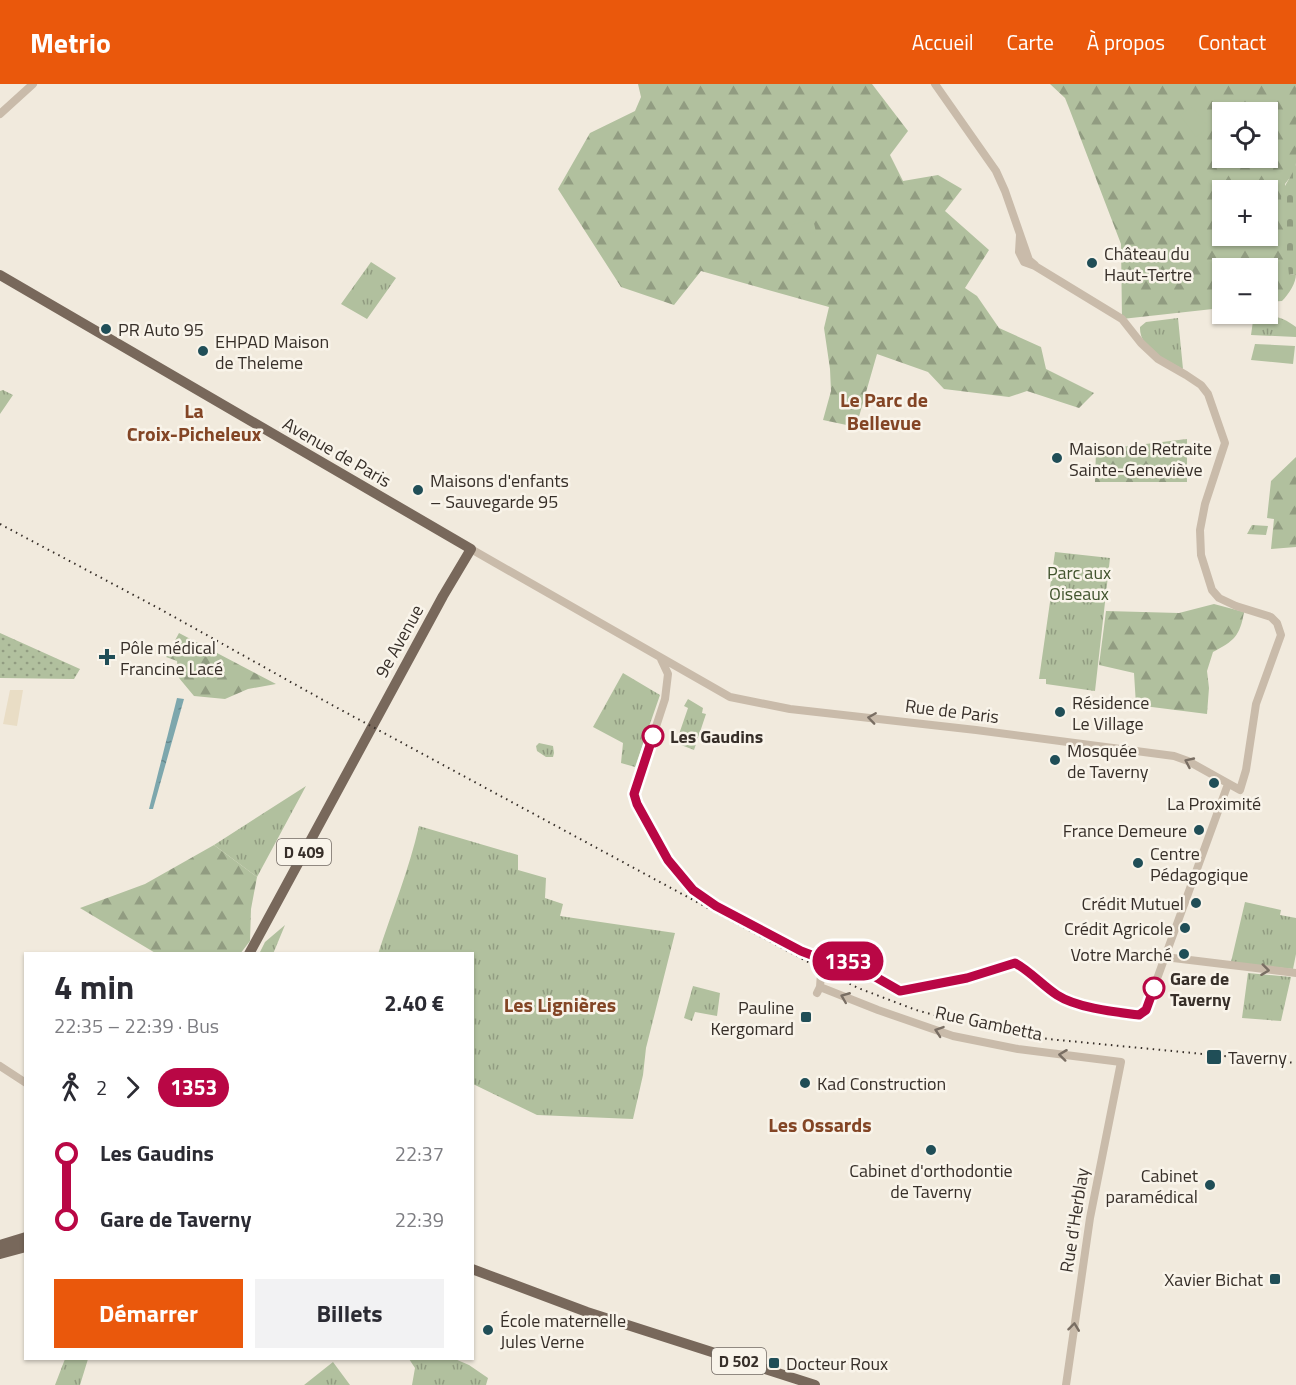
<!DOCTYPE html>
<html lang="fr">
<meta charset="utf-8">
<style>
:root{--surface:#fff;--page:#f2f2f3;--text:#2b2b33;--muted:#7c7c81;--accent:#ea580c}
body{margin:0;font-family:"Titillium Web",sans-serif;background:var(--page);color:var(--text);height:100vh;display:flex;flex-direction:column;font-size:22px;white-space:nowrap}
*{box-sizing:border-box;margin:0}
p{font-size:20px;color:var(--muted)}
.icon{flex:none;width:33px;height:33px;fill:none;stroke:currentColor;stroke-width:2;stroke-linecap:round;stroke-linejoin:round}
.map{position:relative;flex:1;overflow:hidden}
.side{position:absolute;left:24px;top:868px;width:450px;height:408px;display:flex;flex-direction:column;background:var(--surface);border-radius:0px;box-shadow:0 2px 4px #0004}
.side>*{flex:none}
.badge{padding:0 12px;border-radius:20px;font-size:21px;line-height:39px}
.buttons{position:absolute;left:1212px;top:18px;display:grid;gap:12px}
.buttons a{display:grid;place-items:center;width:66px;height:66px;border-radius:0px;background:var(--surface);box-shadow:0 2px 4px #0004;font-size:30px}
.map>.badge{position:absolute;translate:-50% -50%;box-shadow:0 0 0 3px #fff}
.legs{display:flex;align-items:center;gap:9px;height:66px;padding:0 30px;font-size:20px}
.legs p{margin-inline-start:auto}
.summary{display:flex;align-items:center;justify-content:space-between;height:102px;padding:0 30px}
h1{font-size:33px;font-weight:700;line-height:45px}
.cta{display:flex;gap:12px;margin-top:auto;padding:12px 30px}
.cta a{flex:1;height:69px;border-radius:0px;background:var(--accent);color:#fff;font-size:24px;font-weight:700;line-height:69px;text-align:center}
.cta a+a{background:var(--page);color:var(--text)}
ul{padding:0 30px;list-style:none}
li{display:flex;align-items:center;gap:21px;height:66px;font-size:22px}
li i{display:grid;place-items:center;width:9px;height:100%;margin:0 8px;background:currentColor}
li i::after{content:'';width:15px;height:15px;margin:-8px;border:4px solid;border-radius:50%;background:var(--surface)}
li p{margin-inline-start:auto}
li:first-child i{background:linear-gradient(#0000 50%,currentColor 0)}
li:last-child i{background:linear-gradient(currentColor 50%,#0000 0)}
header{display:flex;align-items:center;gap:36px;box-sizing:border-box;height:84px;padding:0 30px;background:var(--accent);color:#fff}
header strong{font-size:28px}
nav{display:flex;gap:33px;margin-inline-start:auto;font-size:21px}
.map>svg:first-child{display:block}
</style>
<header>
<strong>Metrio</strong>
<nav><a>Accueil</a><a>Carte</a><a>À propos</a><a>Contact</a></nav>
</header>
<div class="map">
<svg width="1296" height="1301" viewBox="0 0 1296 1301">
<defs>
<pattern id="grass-tufts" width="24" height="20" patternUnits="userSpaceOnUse" patternTransform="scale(1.5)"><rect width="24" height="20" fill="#b1c09e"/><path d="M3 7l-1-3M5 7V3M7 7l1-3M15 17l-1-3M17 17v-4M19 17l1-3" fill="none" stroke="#919c81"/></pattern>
<pattern id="forest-firs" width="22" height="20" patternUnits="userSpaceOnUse" patternTransform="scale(1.5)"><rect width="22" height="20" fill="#b1c09e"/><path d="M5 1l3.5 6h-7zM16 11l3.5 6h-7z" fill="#919c81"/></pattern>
<pattern id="cemetery-stones" width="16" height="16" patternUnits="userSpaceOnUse" patternTransform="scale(1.5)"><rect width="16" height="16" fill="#b1c09e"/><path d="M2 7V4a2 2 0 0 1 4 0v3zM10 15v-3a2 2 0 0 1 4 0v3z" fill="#919c81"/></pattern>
<pattern id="garden-dots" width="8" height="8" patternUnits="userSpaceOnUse" patternTransform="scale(1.5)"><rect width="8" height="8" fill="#b1c09e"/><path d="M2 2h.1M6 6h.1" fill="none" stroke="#919c81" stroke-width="1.8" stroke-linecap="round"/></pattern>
<pattern id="water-ripples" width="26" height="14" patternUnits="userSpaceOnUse" patternTransform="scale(1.5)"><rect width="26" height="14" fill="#7da7ad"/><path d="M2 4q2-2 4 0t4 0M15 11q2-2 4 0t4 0" fill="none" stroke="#67888d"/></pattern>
</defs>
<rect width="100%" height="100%" fill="#f1eadd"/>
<path fill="url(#grass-tufts)" d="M371,178L396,194L367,235L341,220Z
M1254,230C1270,230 1283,233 1296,243V253L1251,251Z
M1178,234L1183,285C1167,276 1139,265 1140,243L1146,238Z
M3,306L13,311L0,330V307Z
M1252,441L1268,442L1266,451L1247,450Z
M1055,468L1110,474L1095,607L1046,600V595H1039L1051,511L1049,510Z
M623,589L660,611L635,683L621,679L623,659L593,643Z
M688,615L703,624L702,629L706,630L694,666L676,659L688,624L684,622Z
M539,659L553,662L554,669L553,673H546L537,667L536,662Z
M306,702L257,793L214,761Z
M419,742L518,771V786L546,794L545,814L563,820L560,832L675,849L646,964L643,991L633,1035L537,1031L473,1000L472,870H378C392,827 409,786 419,742Z
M1245,818L1281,826L1280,831L1296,834V870L1293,885L1231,878Z
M285,841L273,870H259L265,858Z
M1248,889L1291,893L1281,937L1242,934Z
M693,902L720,909L717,932L695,928L692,937L684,934Z
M65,1275H88L80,1301H55Z
M409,1275H455L469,1281L488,1294L486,1301H412L415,1284Z
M333,1278L350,1301H304Z"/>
<path fill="url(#forest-firs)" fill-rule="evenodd" d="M638,0H872L908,47L890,71L903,97L938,91L962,105L945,127L989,166L965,204L977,212L999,244L1041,263L1046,285L1094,309L1079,324L1027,307L1009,313L944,305L928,288L877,270L856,343L823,336L831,307L830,285L824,244L829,223L701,187L674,221L621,203L558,105L590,49L635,27L641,13Z
M1050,0H1296V79L1295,87L1285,100L1290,191L1296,190C1296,199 1289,210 1282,217L1268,218V184H1222V224L1122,235L1121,160L1069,24L1065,14ZM1222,28H1268V74H1222ZM1222,106H1268V152H1222Z
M1187,355V398H1095L1096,366Z
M1296,373V463L1271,465L1274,435L1267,434L1271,397Z
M1214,520L1244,528C1240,552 1234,557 1213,568L1207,587L1209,604L1207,630L1136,621L1134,589L1099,581L1106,527L1179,529Z
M179,549L276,600L248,605L225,615L194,612L179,594L177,577L166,573Z
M214,761L257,793L251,825L250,857L240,870H157L80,824L145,800Z"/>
<path fill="url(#cemetery-stones)" d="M1296,79V190L1289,191L1281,114C1283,100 1293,93 1296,79Z"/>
<path fill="url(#garden-dots)" d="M0,549L80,585L74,595L0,594Z"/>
<path fill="#b1c09e" d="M1192,23L1209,43L1196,53L1180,31Z
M813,135L816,148L794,152L791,141Z
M1255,260L1295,262L1293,280L1251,276Z"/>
<path fill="#e9ddc5" d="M10,606H23L17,642L3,640Z"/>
<path fill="url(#water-ripples)" d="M177,614L184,615L153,725H149Z"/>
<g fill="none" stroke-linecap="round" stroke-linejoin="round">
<path stroke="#c9bbaa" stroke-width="8" d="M935,0L996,87L1005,107L1029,176L1035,181
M0,30L33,0
M471,465L730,613L790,625L976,646L1174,672L1188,677L1240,706L1246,686L1256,620L1281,551L1277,539L1271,533L1236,522L1219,514L1212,506L1201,471L1200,446L1205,420L1225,359L1208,310L1201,301L1186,291L1158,275L1141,259L1122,235L1035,182L1024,178L1019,168L1020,151
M661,575L668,590L665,615L634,710L637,720L668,776L693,806L716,822L801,867L822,875L846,876L900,907L967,894L1015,879C1031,888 1042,902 1057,911C1074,922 1121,931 1140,931L1146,925L1228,700
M1165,873L1296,889
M820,903L878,926L953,952L1018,965L1121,978L1090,1134L1066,1301
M817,909L820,903L822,875
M0,982L26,999"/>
<path stroke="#78685b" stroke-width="10" d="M0,191L471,465L443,512L249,870
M0,1161L26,1153
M0,1170L26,1163
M472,1185L587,1228L815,1301"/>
<path stroke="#372f29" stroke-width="2" stroke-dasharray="1.5 4.5" stroke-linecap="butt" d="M0,440L160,525L332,621L821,885L858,904L916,926L985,945L1048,955L1296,979"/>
</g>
<defs><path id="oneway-chevron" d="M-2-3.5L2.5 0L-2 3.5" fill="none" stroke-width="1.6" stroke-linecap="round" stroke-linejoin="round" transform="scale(1.5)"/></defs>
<g stroke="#796e63">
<use href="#oneway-chevron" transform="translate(872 634) rotate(-172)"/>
<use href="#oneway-chevron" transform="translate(1189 678) rotate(-155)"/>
<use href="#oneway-chevron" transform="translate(1265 886) rotate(7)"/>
<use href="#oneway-chevron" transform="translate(845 913) rotate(-158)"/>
<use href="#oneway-chevron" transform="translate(939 947) rotate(-161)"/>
<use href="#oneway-chevron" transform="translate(1063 971) rotate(-173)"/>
<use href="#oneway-chevron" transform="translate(1074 1243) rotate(-83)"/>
</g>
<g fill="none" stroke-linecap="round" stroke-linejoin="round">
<g stroke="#fff" stroke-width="14">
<path id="line-1" d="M653,652L634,710L637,720L668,776L693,806L716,822L801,867L822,875L846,876L900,907L967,894L1015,879C1031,888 1042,901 1057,911C1077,924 1115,928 1139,931L1146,926L1154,904"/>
</g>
<use href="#line-1" stroke="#b90745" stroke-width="9"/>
</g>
<g fill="#204e57" stroke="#f9f4ea" stroke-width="2">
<circle cx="1092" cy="179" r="6"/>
<circle cx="106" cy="245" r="6"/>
<circle cx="203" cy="267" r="6"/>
<circle cx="1057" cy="374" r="6"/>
<circle cx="418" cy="406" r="6"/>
<path d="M104 564h6v6h6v6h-6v6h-6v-6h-6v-6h6z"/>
<circle cx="1060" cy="628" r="6"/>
<circle cx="1055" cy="676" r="6"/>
<circle cx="1214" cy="699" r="6"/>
<circle cx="1199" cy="746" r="6"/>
<circle cx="1138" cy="779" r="6"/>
<circle cx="1196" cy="819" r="6"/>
<circle cx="1185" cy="844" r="6"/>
<circle cx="1184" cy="870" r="6"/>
<rect x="800" y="927" width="12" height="12" rx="3"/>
<rect x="1206" y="965" width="16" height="16" rx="3"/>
<circle cx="805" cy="999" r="6"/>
<circle cx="931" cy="1066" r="6"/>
<circle cx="1210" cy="1101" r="6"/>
<rect x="1269" y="1189" width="12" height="12" rx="3"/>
<circle cx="488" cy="1246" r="6"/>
<rect x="768" y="1273" width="12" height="12" rx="3"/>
</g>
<g fill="#fff" stroke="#b90745" stroke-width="3">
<circle cx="653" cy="652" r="10"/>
<circle cx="1154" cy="904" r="10"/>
</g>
<g text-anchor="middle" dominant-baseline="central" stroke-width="5" stroke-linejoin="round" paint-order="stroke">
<g fill="#f9f4ea" stroke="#716a63" stroke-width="1.5">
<rect x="277" y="755" width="54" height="26" rx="4.5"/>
<rect x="712" y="1264" width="54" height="26" rx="4.5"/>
</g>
<g font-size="16" font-weight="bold" fill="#372f29">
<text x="304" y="768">D 409</text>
<text x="739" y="1277">D 502</text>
</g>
<g font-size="18" fill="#372f29" stroke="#f9f4ea" text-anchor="start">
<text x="1104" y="169">Château du<tspan x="1104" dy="21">Haut-Tertre</tspan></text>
<text x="118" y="245">PR Auto 95</text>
<text x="215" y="257">EHPAD Maison<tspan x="215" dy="21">de Theleme</tspan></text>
<text x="1069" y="364">Maison de Retraite<tspan x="1069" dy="21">Sainte-Geneviève</tspan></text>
<text x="430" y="396">Maisons d'enfants<tspan x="430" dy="21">– Sauvegarde 95</tspan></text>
<text x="120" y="563">Pôle médical<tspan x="120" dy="21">Francine Lacé</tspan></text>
<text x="1072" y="618">Résidence<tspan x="1072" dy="21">Le Village</tspan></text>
<text x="1067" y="666">Mosquée<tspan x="1067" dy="21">de Taverny</tspan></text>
<text x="1214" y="719" text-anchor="middle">La Proximité</text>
<text x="1187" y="746" text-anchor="end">France Demeure</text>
<text x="1150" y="769">Centre<tspan x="1150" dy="21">Pédagogique</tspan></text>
<text x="1184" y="819" text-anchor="end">Crédit Mutuel</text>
<text x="1173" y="844" text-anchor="end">Crédit Agricole</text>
<text x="1172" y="870" text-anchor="end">Votre Marché</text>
<text x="794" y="923" text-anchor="end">Pauline<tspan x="794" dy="21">Kergomard</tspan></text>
<text x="1228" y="973">Taverny</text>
<text x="817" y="999">Kad Construction</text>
<text x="931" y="1086" text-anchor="middle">Cabinet d'orthodontie<tspan x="931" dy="21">de Taverny</tspan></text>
<text x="1198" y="1091" text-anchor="end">Cabinet<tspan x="1198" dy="21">paramédical</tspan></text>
<text x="1263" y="1195" text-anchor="end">Xavier Bichat</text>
<text x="500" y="1236">École maternelle<tspan x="500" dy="21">Jules Verne</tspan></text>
<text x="786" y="1279">Docteur Roux</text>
</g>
<g font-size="18" fill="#372f29" stroke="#f9f4ea">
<text transform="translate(337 368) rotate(30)">Avenue de Paris</text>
<text transform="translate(399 557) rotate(-61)">9e Avenue</text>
<text transform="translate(952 627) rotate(7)">Rue de Paris</text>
<text transform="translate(989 939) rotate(12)">Rue Gambetta</text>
<text transform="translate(1074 1136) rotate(-81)">Rue d'Herblay</text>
</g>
<g font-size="18" fill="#42542e" stroke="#f9f4ea">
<text x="1079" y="488">Parc aux<tspan x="1079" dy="21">Oiseaux</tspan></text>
</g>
<g font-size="18" font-weight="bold" fill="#372f29" stroke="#f9f4ea" text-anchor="start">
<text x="670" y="652">Les Gaudins</text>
<text x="1170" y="894">Gare de<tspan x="1170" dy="21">Taverny</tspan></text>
</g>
<g font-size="20" font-weight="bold" fill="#834525" stroke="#f9f4ea">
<text x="884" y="315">Le Parc de<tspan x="884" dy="23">Bellevue</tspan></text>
<text x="194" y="326">La<tspan x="194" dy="23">Croix-Picheleux</tspan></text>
<text x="560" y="920">Les Lignières</text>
<text x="820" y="1040">Les Ossards</text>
</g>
</g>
</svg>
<div class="buttons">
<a><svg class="icon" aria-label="locate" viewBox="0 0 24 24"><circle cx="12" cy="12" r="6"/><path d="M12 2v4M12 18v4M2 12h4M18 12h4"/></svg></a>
<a>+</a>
<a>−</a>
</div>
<b class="badge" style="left:848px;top:877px;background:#b90745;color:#fff">1353</b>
<section class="side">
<div class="summary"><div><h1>4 min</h1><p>22:35 – 22:39 · Bus</p></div><b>2.40 €</b></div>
<div class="legs"><svg class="icon" aria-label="walk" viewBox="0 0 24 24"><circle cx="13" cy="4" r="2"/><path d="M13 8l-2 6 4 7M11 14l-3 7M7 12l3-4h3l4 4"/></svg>2<svg class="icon" aria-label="forward" viewBox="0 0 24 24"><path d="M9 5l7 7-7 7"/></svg><b class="badge" style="background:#b90745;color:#fff">1353</b></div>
<ul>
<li><i style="color:#b90745"></i><b>Les Gaudins</b><p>22:37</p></li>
<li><i style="color:#b90745"></i><b>Gare de Taverny</b><p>22:39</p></li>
</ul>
<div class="cta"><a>Démarrer</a><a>Billets</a></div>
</section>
</div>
